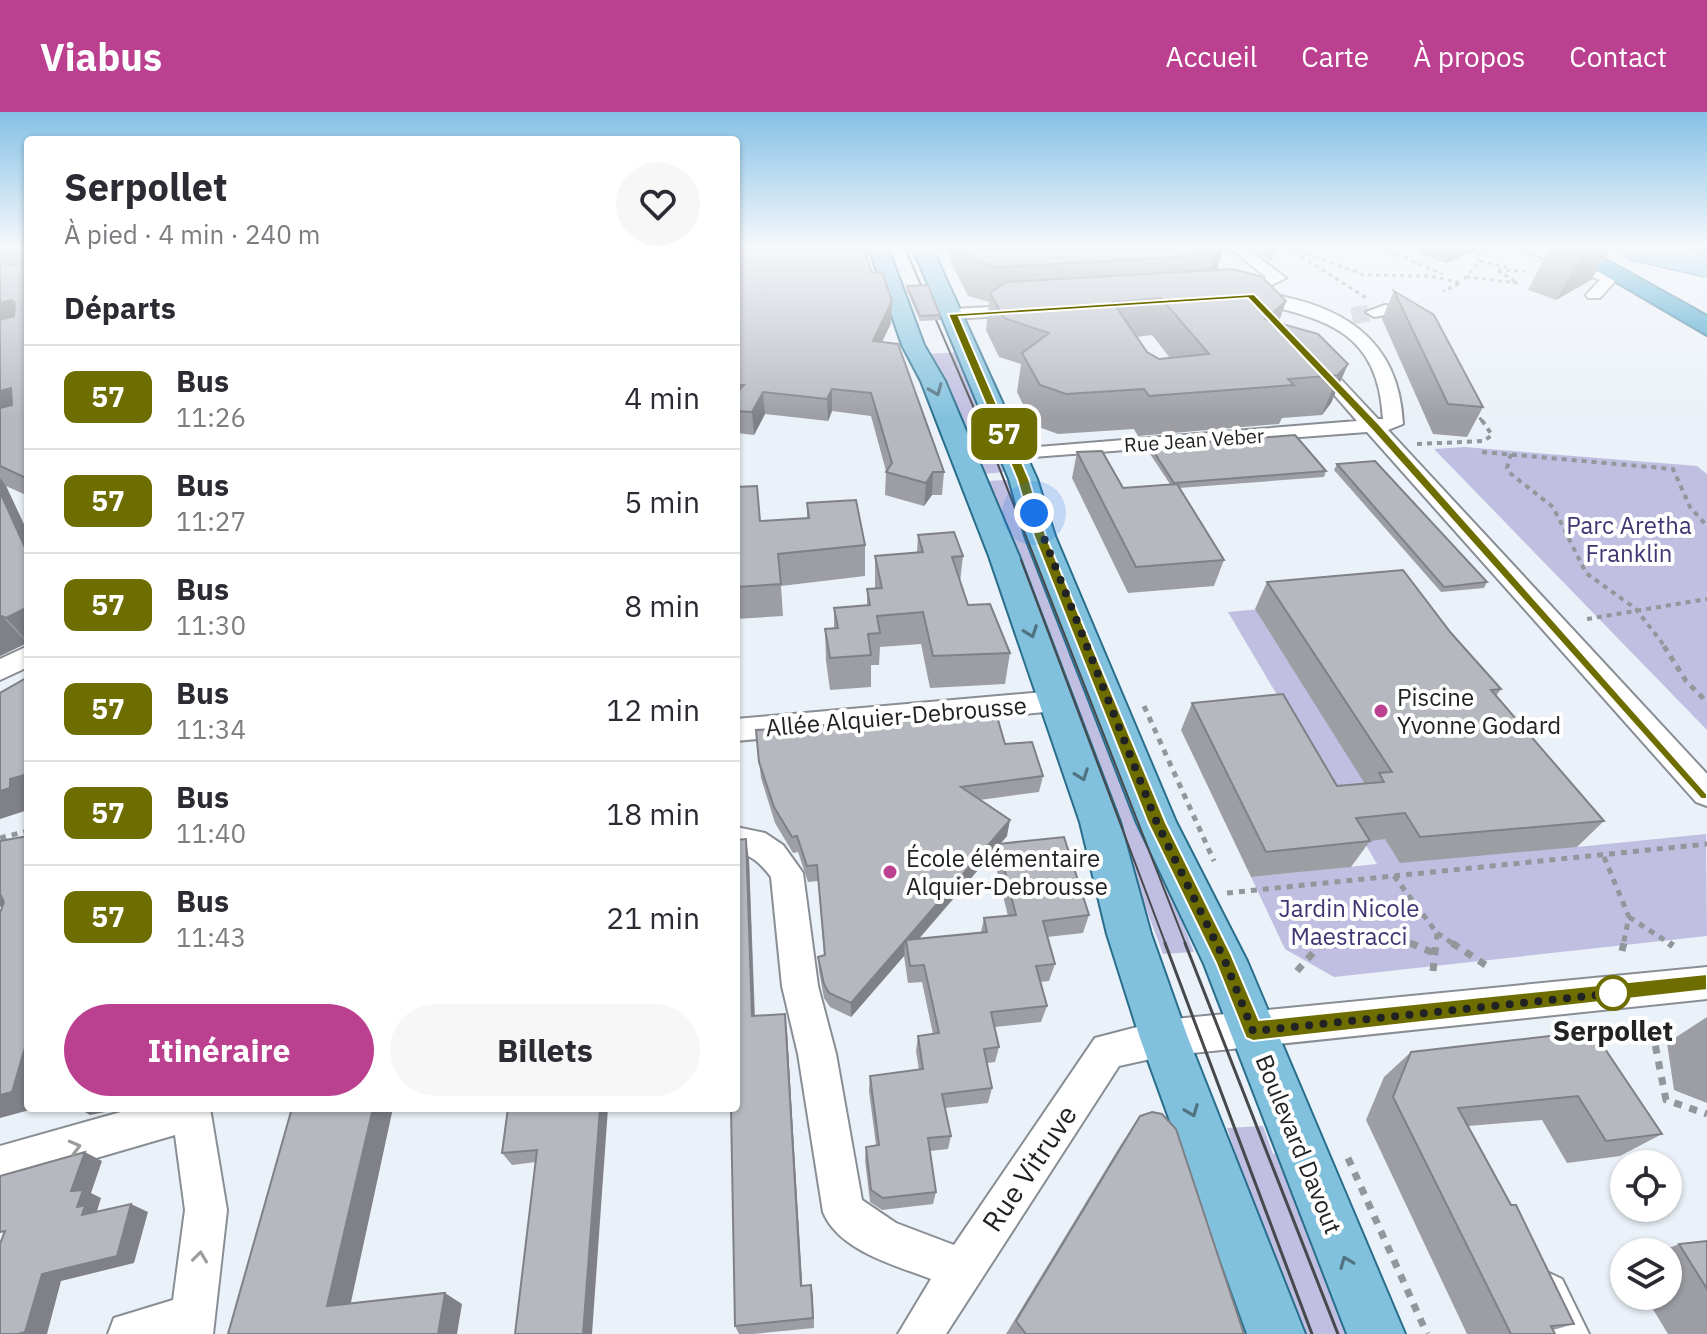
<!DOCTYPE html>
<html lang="fr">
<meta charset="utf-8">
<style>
:root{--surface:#fff;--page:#f7f7f7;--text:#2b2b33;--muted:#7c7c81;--line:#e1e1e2;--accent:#bc4090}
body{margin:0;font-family:"IBM Plex Sans",sans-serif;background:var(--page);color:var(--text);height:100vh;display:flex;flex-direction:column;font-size:30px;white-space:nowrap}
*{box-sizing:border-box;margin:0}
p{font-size:26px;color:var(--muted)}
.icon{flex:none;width:44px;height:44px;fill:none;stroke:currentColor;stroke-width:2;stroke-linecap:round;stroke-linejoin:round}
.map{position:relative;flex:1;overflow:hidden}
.sheet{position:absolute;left:24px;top:24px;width:716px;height:976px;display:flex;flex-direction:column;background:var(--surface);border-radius:8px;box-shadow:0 2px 6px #0004}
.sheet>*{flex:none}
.badge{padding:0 16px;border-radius:12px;font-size:28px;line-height:52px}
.fabs{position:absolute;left:1610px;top:1038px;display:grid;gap:16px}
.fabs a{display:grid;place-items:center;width:72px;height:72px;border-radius:50%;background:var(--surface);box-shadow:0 2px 6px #0004;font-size:40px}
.you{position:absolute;width:40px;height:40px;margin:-20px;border:6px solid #fff;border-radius:50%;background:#1a73e8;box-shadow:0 0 0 12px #1a73e833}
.map>.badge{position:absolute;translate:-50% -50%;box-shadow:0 0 0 4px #fff}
h2{padding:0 40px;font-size:30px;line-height:72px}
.round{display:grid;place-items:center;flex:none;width:84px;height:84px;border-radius:42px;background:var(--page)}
.head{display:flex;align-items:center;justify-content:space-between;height:136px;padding:0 40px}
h1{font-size:38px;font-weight:800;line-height:60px}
.action{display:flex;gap:16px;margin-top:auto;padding:16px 40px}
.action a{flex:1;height:92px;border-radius:48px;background:var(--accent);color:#fff;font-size:32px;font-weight:800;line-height:92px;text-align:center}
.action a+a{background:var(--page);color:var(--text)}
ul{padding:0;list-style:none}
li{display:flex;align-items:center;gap:24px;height:104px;padding:0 40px;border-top:2px solid var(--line)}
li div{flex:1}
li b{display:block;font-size:30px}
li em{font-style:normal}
li .badge{min-width:88px;font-weight:700;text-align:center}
header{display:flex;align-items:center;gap:48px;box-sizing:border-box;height:112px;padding:0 40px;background:var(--accent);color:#fff}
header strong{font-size:38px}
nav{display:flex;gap:44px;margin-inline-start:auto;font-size:28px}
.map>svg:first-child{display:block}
</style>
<header>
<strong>Viabus</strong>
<nav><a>Accueil</a><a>Carte</a><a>À propos</a><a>Contact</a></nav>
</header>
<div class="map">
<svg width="1707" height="1222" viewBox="0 0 1707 1222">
<rect width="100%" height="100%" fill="#ebf1f8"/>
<path fill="#c0bee1" d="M961,240L1006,350L1000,351L1004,360L984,362L980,352H974L927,242Z
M1464,335L1697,354L1707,362V618L1434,337Z
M1007,368L1030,427L1194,840L1163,842L987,369Z
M1388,485L1577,735L1706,722L1707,824L1334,865L1285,837L1251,765L1377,752L1228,500Z
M1263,1014L1273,1042H1283L1353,1222H1294L1229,1048L1237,1047L1227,1016Z"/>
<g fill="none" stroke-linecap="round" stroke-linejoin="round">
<path stroke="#c2c8ce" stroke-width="17" stroke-dasharray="17 9" stroke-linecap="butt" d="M1352,204L1374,200"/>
<g stroke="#888e94" stroke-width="4">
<path id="minor" d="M1230,136H1246L1286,166L1257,180C1337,191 1399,223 1403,312L1388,318L1707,662V694L1696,690L1367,320L1006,347L1003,343L1006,339L1013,337L1357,309L1304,248L1313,243L1319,244L1378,307H1383C1378,212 1317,206 1241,187L1237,179L1239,176L1266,165Z
M1518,136H1538L1618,166L1600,186H1588L1586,183L1600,168Z
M1026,193L1032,194V202L953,207L945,202L953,197Z
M1385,193L1391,194V202L1374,205L1366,200Z
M28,534V555L0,568V547Z
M1055,579L1065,582L1069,589L1065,596L1055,599L736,629V607Z
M736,715L765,721L783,733L803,761L818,874L836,942L862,1088L896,1111L954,1133L1095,926L1164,908L1707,855V887L1164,944L1119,954L946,1222H898L931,1167C895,1153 839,1139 823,1100L798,942L782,874L771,765C761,752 753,743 736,741Z
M135,996H210L227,1098L213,1222H108L114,1206L173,1188L185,1098L175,1023L0,1074V1034Z
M1547,1160L1562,1167L1589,1222H1544L1525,1182L1532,1167Z"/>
</g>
<g stroke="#296f8d" stroke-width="4">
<path id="major" d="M869,136H888L924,233L945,269L1019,444L1120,710L1151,822L1188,926L1305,1222H1247L1140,926L1107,822L1080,710L989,444L921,269L902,233Z
M913,136H932L1037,367L1055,424L1176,710L1247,849L1405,1222H1347L1204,852L1137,711L1025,424L1009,367Z
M1692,136H1707V144Z"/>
</g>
<g stroke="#296f8d" stroke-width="4">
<path id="highway" d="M1558,136H1585L1707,204V223Z"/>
</g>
<path stroke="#92979b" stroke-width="3" stroke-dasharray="4 4" stroke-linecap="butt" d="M1288,136L1368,187
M1293,136L1364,163L1430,164L1461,171L1443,179
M1382,136L1443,162
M1480,149L1510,156
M1466,165L1518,171L1496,158L1525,159
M1464,167L1480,149L1476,145L1489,136
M1475,299L1482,309"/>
<path stroke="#92979b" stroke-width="4" stroke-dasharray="5 5" stroke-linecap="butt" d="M1417,332L1484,329L1492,323L1481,307
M1482,340L1673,357L1690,395L1707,414
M1511,342L1507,356L1511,362L1553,395L1586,461L1636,497L1666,536
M1587,507L1707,487"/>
<path stroke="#92979b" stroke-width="5" stroke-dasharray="6 6" stroke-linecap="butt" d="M1664,534L1686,569L1707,590
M1144,594L1214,749
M0,726L28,719
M1604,745L1629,805L1623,833
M1394,764L1437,821L1436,833
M1227,781L1707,732
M1629,805L1672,833
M1437,821L1455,833
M1332,833L1403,828L1415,833"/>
<path stroke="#92979b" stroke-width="7" stroke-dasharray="8 8" stroke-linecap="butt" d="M1410,831L1434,841
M1452,831L1487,854
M1669,831L1673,834
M1622,839L1624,831
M1297,859L1319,834L1360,831
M1433,859L1436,831
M1638,907L1655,932L1666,988L1707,1002
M1348,1046L1427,1222"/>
<use href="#minor" fill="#fff" fill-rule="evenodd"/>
<use href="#major" fill="#82c1dd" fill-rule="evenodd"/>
<use href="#highway" fill="#2e98c6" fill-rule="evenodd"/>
<path stroke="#47494c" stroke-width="2" d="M905,136L995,345L1186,833
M1021,448L1166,833"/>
<path stroke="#47494c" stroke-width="3" d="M1165,831L1312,1222
M1185,831L1338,1222"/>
<g stroke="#296f8d" stroke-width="24" stroke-linecap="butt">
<path id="major-bridge" d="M1630,136L1707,154"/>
</g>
<use href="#major-bridge" stroke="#82c1dd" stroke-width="22"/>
</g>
<path fill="#9c9ea4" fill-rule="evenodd" d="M0,136H28V384L6,374L28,421V532L27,531L0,544Z
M736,136L872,161L892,189L891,211L882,230L944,360L942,383H932L924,394L885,383L886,359L871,304L832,299L828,309L765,302L754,323L736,321Z
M944,136H1223L1217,158L1286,189L1278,211L1348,252L1331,291L1322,303L1282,306L1279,312L1138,324L1134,317L1058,322L1033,313L1017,280L1021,252L999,245L986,218L989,190L968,184ZM1152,223L1170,246L1159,247L1147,240L1136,225Z
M1251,136H1278L1270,149Z
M1423,136H1478L1446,151L1420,142Z
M1550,136H1610L1591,168L1556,188L1528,178Z
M907,174L940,203V208L920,209L907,179Z
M1394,179L1483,295L1467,325L1433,322L1382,207Z
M1150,334L1326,359L1324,365L1179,376L1224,448L1214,474L1128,481L1072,366L1077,340L1123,376L1170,372L1148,339Z
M1337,352L1487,470L1484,476L1441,480L1334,358Z
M736,375L760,409L807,406V391L865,433V464L781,474L783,504L736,507Z
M918,423L963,444L960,470L968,493L1010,541L1005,572L930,576L921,532L880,535L879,553H871V575L830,578L826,549L825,517L834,516V496L867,493V477H875V444L917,440Z
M1267,470L1451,521L1501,577L1496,584L1604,709L1577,735L1400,751L1385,727L1370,729L1351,755L1251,765L1181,618L1192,591L1337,674L1365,672L1255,497Z
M756,618L1005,632L1043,664L1039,680L980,688L1007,724L1000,732L1089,803L1083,821L1047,825L1055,852L1049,869L1040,870L1047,894L1041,910L995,915L999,935L995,950L987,951L992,976L988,991L945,996L951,1024L948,1037L930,1039L936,1080L933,1092L882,1098L870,1090L865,1048L866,1035L876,1033L869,979L870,964L919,958L916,939L918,924L933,922L922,870L908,871L904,844L851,905L830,895L824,886L819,859L818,845L824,843L818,769L808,770L798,740L793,741L775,711L761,666ZM998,735L995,751L1008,804L984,806L981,820L919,827Z
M749,748L755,904L785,902L787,920L802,1174L811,1173L814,1216L753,1222H739L735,1214Z
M1707,905V991L1674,978L1667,931Z
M1593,919L1662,1022L1620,1044L1567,1051L1542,1008L1468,1014L1574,1212L1553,1218L1555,1222H1467L1366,1008L1384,965L1411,940Z
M608,996L536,1050L512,1053L502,1041Z
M1140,1004L1244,1222H1006L1120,1034Z
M1707,1129V1222H1668L1645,1184H1668V1140H1659L1679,1132Z"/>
<path fill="#7f8186" d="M736,136H756L736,147Z
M1221,136H1223L1214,169L1204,179L1214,143Z
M1275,136H1278L1270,149Z
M1453,136H1478L1446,151Z
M1596,136H1610L1591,168L1556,188L1581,144Z
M11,188L27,212L0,220V191Z
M892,189L891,211L872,251L873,229Z
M1286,189L1273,227L1265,207Z
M1348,252L1331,291L1322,303L1338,263Z
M11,276L28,299L0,311V279Z
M832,277V299L828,309L827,287Z
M763,280L765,302L754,323L752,300Z
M933,360L932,383L924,394L926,371Z
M0,366L6,374L28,421V442L0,380Z
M28,495V530L6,506Z
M2,504L27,531L0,544V505Z
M28,662V698L0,707V679L10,667Z
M1010,708L1007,724L907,840L906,829Z
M746,727L749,748L755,922L752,904Z
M0,784L10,792L0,795Z
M905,829L904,844L851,905V891Z
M785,902L787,920L803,1185L801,1174Z
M28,925V996H37L0,1006V983Z
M78,996H126L90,1003Z
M373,996H393L348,1204L327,1194Z
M600,996H608L592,1222H583Z
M85,1040L102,1049L91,1081L101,1086L97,1099L102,1101L82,1103L71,1079Z
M131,1092L148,1100L134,1151L61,1169L47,1222H18L42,1162Z
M811,1173L813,1184L814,1216L813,1206Z
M445,1181L462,1192L457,1222H438Z"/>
<path fill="#b5b8bf" stroke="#7f8186" stroke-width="2" fill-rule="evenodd" d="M3,136H28V367L0,354V296L12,293L11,276L0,279V208L14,204L15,191L11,188L0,191V150L12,154L16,152V141Z
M750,136H864L872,161L882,160L892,189L873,229L898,232L944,360H933L926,371L886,360L892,351L871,281L832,277L827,287L763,280L752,300L736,299V281L744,273H736V143Z
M965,136H1221L1214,143L997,155L971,147Z
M1553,136H1596L1581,144Z
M1233,157L1262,165L1286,189L1265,207L1318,222L1348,252L1338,263L1288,267L1294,273L1149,284L1144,277L1066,282L1040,273L1022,241L1049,221L1004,206L990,181L1006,170ZM1161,186L1209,242L1159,247L1147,240L1113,190Z
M928,173L940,203L920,204L907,174Z
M1394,179L1434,203L1483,295L1448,292Z
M1295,323L1326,359L1174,371L1150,334Z
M1102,339L1123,376L1177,372L1224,448L1136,455L1077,340Z
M1375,349L1487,470L1444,475L1337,352Z
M757,374L760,409L809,406L807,391L856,388L865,433L778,442L781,472L736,475V375Z
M0,380L28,442V495L6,506L2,504L0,505Z
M954,420L963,444L952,445L968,493L990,492L1010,541L933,544L923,500L877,504L880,521L868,522L871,543L830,546L825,517L838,516L834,496L870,493L867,477L882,476L875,444L923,440L918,423Z
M1403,458L1451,521L1501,577L1491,578L1604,709L1420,725L1405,701L1356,706L1370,729L1266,740L1192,591L1283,582L1337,674L1384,670L1379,661L1392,660L1267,470Z
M28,565V662L10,667V676L0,679V581Z
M996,601L1005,632L1032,630L1043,664L961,675L1010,708L851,891L829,881L824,872L818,845L825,843L817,753L807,754L797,724L792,725L774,695L759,650L756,618Z
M28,724V925L12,980L0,983V801L4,790L0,782V729Z
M1064,725L1089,803L1043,809L1055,852L1036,854L1047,894L991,900L999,935L984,937L992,976L942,982L951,1024L928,1026L936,1080L883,1086L871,1078L866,1035L879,1033L870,964L923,957L918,924L939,921L924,853L910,854L906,828L987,820L984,806L1016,803L998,732Z
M746,727L752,904L785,902L801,1174L811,1173L813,1206L735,1214L731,996H736V728Z
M1593,919L1662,1022L1606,1029L1578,984L1458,996L1511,1093H1516L1574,1212L1551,1214L1555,1222H1511L1393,985L1411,940Z
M292,996H373L327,1194L445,1181L438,1222H228Z
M508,996H600L583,1222H515L537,1038L502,1041Z
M1152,1000L1162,1002L1176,1017L1244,1222H1026L1016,1209L1140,1004Z
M85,1040L71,1079L83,1078L77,1095L85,1093L82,1103L131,1092L117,1144L42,1162L25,1220L18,1222H0V1132L5,1119L0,1120V1064Z
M1707,1129V1177L1679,1132Z"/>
<defs><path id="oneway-chevron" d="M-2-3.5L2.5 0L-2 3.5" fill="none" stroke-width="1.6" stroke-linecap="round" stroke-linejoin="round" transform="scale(2)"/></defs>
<g stroke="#517280">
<use href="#oneway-chevron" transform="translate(936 278) rotate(68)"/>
<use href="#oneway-chevron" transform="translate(1031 520) rotate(70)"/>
<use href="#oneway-chevron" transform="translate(1082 663) rotate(70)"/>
<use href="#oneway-chevron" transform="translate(1192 999) rotate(69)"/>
<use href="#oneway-chevron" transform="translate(1346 1150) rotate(-112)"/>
</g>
<g stroke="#9b9c9c">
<use href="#oneway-chevron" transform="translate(75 1035) rotate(-15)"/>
<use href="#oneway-chevron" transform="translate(200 1145) rotate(-83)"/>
</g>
<linearGradient id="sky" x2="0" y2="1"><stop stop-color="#85c1e6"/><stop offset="0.44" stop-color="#f6f9fc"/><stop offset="1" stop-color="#f6f9fc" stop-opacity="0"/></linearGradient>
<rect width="1707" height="307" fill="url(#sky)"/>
<path fill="#6e6e00" stroke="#fff" stroke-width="2" d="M1254,182L1379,312L1707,682V687H1701L1371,317L1248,186L959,205L1029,367L1046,424L1166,711L1231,842L1259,908L1707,862V878L1253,929L1246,926L1216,851L1148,711L1034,424L1017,367L948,202Z"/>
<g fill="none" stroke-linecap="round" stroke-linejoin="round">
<path stroke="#202224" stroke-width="8" stroke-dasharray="0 14.4" d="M1034,401L1157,711L1225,849L1253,919L1618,881H1613"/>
</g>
<g fill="#bc4090" stroke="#fefefe" stroke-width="3">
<circle cx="1381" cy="599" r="8"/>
<circle cx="890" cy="760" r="8"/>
</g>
<circle fill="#fff" stroke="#6e6e00" stroke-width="4" cx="1613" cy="881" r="16"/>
<g text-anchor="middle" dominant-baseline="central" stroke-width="8" stroke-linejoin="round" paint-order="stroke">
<g font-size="20" fill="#202224" stroke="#fefefe">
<text transform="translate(1194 328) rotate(-4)">Rue Jean Veber</text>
</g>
<g font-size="24" fill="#403673" stroke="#fefefe">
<text x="1629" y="413">Parc Aretha<tspan x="1629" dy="28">Franklin</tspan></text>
<text x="1349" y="796">Jardin Nicole<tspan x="1349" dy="28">Maestracci</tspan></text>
</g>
<g font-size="24" fill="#202224" stroke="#fefefe" text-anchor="start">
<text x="1397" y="585">Piscine<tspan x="1397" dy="28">Yvonne Godard</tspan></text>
<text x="906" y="746">École élémentaire<tspan x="906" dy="28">Alquier-Debrousse</tspan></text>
</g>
<g font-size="24" fill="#202224" stroke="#fefefe">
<text transform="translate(896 604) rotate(-5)">Allée Alquier-Debrousse</text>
<text transform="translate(1299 1032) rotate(68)">Boulevard Davout</text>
</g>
<g font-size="28" font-weight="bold" fill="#202224" stroke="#fefefe">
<text x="1613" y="918">Serpollet</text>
</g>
<g font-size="28" fill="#202224" stroke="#fefefe">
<text transform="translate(1029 1056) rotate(-56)">Rue Vitruve</text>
</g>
</g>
</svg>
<div class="fabs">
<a><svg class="icon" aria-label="locate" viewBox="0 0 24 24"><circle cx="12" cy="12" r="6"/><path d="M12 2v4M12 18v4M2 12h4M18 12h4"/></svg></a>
<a><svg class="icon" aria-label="layers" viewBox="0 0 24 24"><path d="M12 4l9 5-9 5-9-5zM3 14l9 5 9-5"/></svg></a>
</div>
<div class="you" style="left:1034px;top:401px"></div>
<b class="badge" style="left:1004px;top:322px;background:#6e6e00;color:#fff">57</b>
<section class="sheet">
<div class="head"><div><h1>Serpollet</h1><p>À pied · 4 min · 240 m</p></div><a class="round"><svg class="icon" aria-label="heart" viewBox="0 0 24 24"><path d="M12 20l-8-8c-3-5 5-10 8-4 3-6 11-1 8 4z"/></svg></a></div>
<h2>Départs</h2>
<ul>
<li><span class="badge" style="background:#6e6e00;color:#fff">57</span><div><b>Bus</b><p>11:26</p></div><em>4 min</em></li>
<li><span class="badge" style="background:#6e6e00;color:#fff">57</span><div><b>Bus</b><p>11:27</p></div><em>5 min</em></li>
<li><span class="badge" style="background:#6e6e00;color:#fff">57</span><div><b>Bus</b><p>11:30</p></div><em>8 min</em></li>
<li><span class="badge" style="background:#6e6e00;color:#fff">57</span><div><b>Bus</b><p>11:34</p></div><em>12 min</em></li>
<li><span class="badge" style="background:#6e6e00;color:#fff">57</span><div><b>Bus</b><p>11:40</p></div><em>18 min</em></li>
<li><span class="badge" style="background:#6e6e00;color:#fff">57</span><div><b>Bus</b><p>11:43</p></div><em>21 min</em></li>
</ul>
<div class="action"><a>Itinéraire</a><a>Billets</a></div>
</section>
</div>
